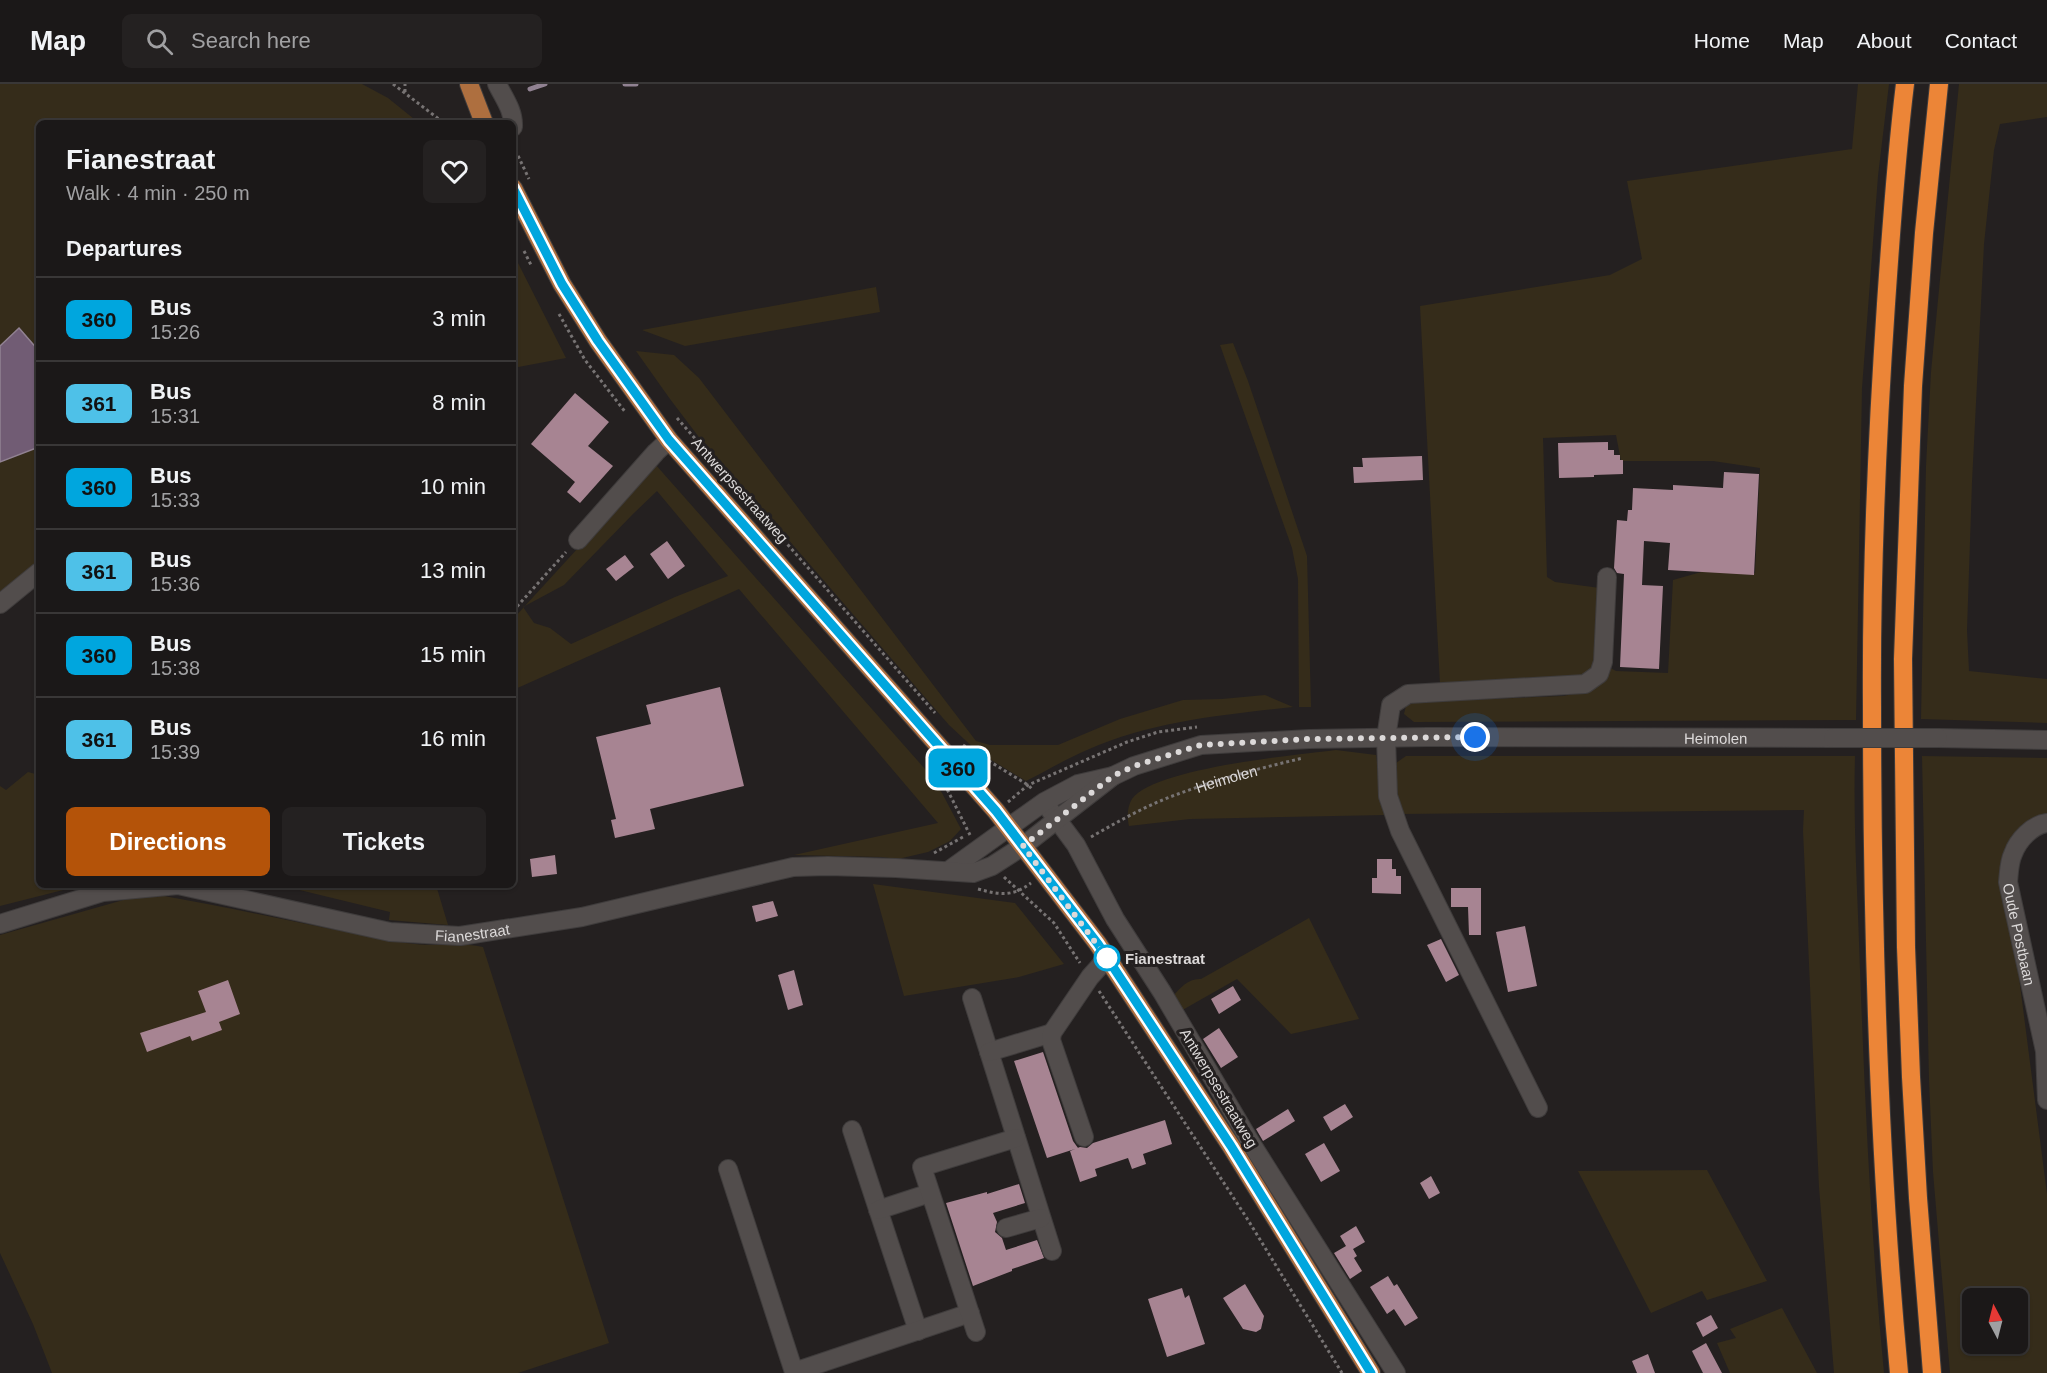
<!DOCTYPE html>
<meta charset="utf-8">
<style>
:root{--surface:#1b1818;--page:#242121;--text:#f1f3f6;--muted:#a0a0a2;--line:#393737;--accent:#b45309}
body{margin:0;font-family:Arial,sans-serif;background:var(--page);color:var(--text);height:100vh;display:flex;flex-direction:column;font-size:22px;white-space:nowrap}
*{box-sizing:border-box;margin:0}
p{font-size:20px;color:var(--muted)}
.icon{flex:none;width:33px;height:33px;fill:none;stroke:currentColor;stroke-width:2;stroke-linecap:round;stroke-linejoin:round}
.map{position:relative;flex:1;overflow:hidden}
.sheet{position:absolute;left:36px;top:36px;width:480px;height:768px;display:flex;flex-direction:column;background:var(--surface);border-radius:9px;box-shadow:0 2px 4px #0004,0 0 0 2px var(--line)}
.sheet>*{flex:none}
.badge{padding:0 12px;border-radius:9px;font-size:21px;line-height:39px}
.needle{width:39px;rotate:353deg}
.fabs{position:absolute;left:1962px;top:1204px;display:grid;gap:12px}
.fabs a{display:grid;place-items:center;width:66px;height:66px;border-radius:9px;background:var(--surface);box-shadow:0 2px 4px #0004,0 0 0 2px var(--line);font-size:30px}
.you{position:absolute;width:30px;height:30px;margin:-15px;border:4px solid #fff;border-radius:50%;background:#1a73e8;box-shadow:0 0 0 9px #1a73e833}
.map>.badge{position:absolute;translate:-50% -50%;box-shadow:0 0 0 3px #fff}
h2{padding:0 30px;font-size:22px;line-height:54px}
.round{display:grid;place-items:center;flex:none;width:63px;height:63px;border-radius:9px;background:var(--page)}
.overview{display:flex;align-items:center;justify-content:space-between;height:102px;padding:0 30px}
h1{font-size:28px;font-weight:800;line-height:45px}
.cta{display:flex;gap:12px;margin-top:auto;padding:12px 30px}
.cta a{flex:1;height:69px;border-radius:9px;background:var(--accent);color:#fff;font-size:24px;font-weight:800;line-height:69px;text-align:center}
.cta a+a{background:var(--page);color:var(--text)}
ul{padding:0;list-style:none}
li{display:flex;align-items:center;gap:18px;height:84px;padding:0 30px;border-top:2px solid var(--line)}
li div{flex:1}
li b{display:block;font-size:22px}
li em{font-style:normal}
li .badge{min-width:66px;font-weight:700;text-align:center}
header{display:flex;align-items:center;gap:36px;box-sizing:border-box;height:84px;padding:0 30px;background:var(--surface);border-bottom:2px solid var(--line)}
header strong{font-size:28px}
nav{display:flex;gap:33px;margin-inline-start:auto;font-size:21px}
.search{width:420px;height:54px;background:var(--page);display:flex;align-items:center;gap:15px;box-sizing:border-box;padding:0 21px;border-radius:9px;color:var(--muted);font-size:22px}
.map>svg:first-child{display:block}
</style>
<header>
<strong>Map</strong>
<div class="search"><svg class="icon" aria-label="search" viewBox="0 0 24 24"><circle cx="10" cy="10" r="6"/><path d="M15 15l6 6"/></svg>Search here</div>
<nav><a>Home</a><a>Map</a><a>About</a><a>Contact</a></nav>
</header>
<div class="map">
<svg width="2047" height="1289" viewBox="0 0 2047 1289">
<rect width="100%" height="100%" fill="#242020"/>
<path fill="#352c1a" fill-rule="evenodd" d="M0,0H362L388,14L419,39H39V482L0,514Z
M1858,0H1889L1878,92L1862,304L1856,636L1414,638L1404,630L1406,622L1415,618L1564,612L1583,607L1608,583L1616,587L1668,589L1673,496L1712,485L1724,488L1755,489L1760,384L1713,377H1621L1616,351L1543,354L1547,493L1555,498L1600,504L1597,576L1587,593L1440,600L1420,222L1610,191L1642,175L1627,97L1852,65Z
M1959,0H2047V33L2000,40L1994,66L1984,160L1972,398L1967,546L1969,587L2047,595V639L1921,635L1926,382L1931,288Z
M513,169L566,274L513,284Z
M876,203L880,228L685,262L642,246Z
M1233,259L1248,297L1307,472L1311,623H1299L1298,495L1292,464L1220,261Z
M636,267L674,271L699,294L976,657L990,661H1058L1120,635L1183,616L1222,615L1265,611L1293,623C1223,631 1153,637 1087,666C1066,675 1046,687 1026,697L978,668L949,641L761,424L714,373L670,315Z
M655,380L925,685L942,709L961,745L950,757L928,768L898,775L882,773L794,771L938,739L739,505L513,606V535ZM657,407L728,492L675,513L571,560L550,544L534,539L523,523L564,501L633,430Z
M1336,666L1376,671L1383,722L1386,731L1190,735L1129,742C1127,734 1127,723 1132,715C1154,684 1296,671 1336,666Z
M1406,672H1855C1853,743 1858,815 1860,886C1865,1020 1871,1155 1884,1289H1834L1819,1103L1803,746L1804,726L1400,730L1395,693L1396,679Z
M1922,672L2047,674V732L2005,785L2047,1110V1289H1950L1933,1088L1929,996ZM1972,1215H2018V1260H1972Z
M28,688L39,691V801H83L0,822V702L6,706Z
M873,800L1015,819L1064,880L1019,893L904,912Z
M279,801H436L448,841L389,836L390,828Z
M164,812C244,826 325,845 406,859C430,863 462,858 483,863L609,1259L518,1289H52L33,1240L0,1169V851L134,813Z
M1309,834L1359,935L1291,950L1237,895L1179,928L1173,912C1181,903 1189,894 1201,895Z
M1707,1086L1767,1197L1707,1216L1702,1207L1651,1229L1578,1087Z
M1782,1224L1817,1289H1730L1717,1259L1736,1254L1730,1245Z"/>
<path fill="#715c74" stroke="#918292" stroke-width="1.5" d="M19,244L39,267V363L0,378V262Z"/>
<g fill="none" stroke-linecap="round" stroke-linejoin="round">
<path stroke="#918292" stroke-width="5" d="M625,0H636
M530,5L545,0"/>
</g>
<path fill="#a78492" d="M575,309L609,338L588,362L613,382L580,419L567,408L575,398L531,360Z
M1608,358V366H1614V371H1620V376H1623V390L1594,391V393L1559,394L1558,359Z
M1422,372L1423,396L1354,399L1353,383H1363L1362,374Z
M1724,388L1759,390L1754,491L1668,486L1670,459L1644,457L1642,501L1663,502L1659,585L1620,583L1624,490L1617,489L1614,484L1617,436L1627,437L1628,426H1632L1633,404L1673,406V401L1723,404Z
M667,457L685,482L668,495L650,470Z
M625,471L634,483L616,497L606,485Z
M720,603L744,702L650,725L655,745L615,754L611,736L616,735L596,653L651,640L646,621Z
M555,771L557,790L532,793L530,775Z
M1377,775H1392V785H1396V792H1401V810L1372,809V794H1377Z
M1451,804H1481V851H1469L1468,823H1451Z
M773,817L778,832L756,838L752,822Z
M1525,842L1537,902L1508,908L1496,848Z
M1441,855L1459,891L1446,898L1427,861Z
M794,886L803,921L788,926L778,891Z
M228,896L240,930L219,938L222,946L192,957L190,952L147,968L140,949L206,928L198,907Z
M1233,902L1241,916L1219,930L1211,915Z
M1219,944L1238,973L1221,984L1203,955Z
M1043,968L1073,1057L1078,1064L1047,1074L1014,977Z
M1345,1020L1353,1033L1331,1047L1323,1033Z
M1288,1025L1295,1037L1263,1057L1256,1045Z
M1165,1036L1172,1060L1143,1070L1146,1080L1132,1085L1128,1074L1095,1085L1097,1092L1080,1098L1070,1067L1080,1063L1087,1064L1093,1059Z
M1324,1059L1340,1087L1321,1098L1305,1070Z
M1431,1092L1440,1109L1429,1115L1420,1099Z
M1019,1100L1025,1119L993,1129L997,1138L995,1148L1002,1154L1006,1166L1037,1156L1044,1174L1012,1185V1187L973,1202L946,1119L987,1108V1110Z
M1356,1142L1365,1158L1353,1165L1357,1172L1354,1174L1362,1187L1350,1195L1334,1169L1346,1162L1340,1152Z
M1388,1192L1394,1202L1397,1200L1418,1234L1405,1242L1394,1225L1387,1230L1370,1203Z
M1245,1200L1264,1232L1261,1245L1256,1248L1243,1245L1223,1214Z
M1182,1204L1185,1214L1189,1211L1205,1260L1167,1273L1148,1215Z
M1711,1231L1718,1244L1703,1253L1696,1239Z
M1706,1259L1722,1289H1703L1692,1267Z
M1648,1270L1655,1289H1637L1632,1277Z"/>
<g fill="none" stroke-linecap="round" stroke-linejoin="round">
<g stroke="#3f3c3c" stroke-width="20">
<g id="minor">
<path d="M497,0C504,14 514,27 513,43"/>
<path d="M578,456L656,368L669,356"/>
<path d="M0,520L39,488"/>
<path d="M1938,654L2047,656"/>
<path d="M1050,726L1076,761L1115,835L1162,908L1251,1059L1396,1289"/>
<path id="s2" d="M2047,739C2032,741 2018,756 2013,770C2009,778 2009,789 2008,798L2045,967L2047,1016"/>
<path id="s3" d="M948,787L1044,718L1078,700L1113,692L1134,682L1201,661L1309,655L1427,653L1833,654"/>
<path id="s4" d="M0,840L103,808L178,801L390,848L460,852L582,833L793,783L828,782L896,784L973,789L992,782L1023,762L1113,692"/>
<path d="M972,914L1052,1167"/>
<path d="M989,968L1052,949"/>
<path d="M1538,1024L1400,747L1388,712L1386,654L1391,621L1408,610L1585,600L1599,590L1603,578L1607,493"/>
<path d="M852,1046L918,1247"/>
<path d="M1084,1053L1051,956L1052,949L1090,893L1107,874"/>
<path d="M728,1085L794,1288L970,1229"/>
<path d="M878,1126L930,1109"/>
<path d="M1006,1144L1041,1134"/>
<path d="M976,1248L922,1083L1016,1054"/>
</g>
</g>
<g stroke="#3f3c3c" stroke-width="20">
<path id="major" d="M469,0L484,39
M513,104L562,200L598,257L669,356L996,727L1098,860L1231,1062L1371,1289"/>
</g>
<g stroke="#3f3c3c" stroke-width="20">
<path id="highway" d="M1899,1289C1878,1067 1872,845 1872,622C1871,487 1877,354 1886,220C1891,147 1896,73 1905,0
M1932,1289L1918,1114L1911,993L1906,863L1903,575L1913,302L1924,149L1939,0"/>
</g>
<g stroke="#777373" stroke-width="3" stroke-dasharray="3 3" stroke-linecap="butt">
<path d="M393,0L444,39"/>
<path d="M405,8V0"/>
<path d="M513,61L529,95"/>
<path d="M524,167L532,183"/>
<path d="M559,230L585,276L626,329"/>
<path d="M677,334L935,629"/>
<path d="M513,527L566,468"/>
<path d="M963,661L1028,701L1033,706"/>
<path d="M930,681L948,707L970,751"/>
<path d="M1008,718L1028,701L1127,658L1158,648L1197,643"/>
<path id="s1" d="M1091,753C1119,737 1147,721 1178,710C1218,695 1261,684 1303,674"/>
<path d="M934,769L963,753"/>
<path d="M1004,793L1054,839L1080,879"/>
<path d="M978,805C1000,811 1012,813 1031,799"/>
<path d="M1099,907L1248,1136L1342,1289"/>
</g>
<use href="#minor" stroke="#524d4c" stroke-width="18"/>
<use href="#major" stroke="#ae6f3f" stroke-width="18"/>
<use href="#highway" stroke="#ec8537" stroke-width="18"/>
<g stroke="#3f3c3c" stroke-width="20" stroke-linecap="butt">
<path id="minor-bridge" d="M1833,654H1938"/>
</g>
<use href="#minor-bridge" stroke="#524d4c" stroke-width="18"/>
</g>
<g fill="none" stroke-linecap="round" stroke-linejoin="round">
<g stroke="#fff" stroke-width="14">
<path id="line" d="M513,104L562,200L598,257L669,356L996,727L1098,860L1231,1062L1371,1289"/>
</g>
<use href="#line" stroke="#00a6de" stroke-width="9"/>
<path stroke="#dcd9d9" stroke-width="6" stroke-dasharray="0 10.8" d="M1107,874L1023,762L1113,692L1134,682L1201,661L1309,655L1475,653"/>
</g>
<circle fill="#fff" stroke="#00a6de" stroke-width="3" cx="1107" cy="874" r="12"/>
<g text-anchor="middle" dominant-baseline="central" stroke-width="6" stroke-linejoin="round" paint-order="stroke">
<g font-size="15" fill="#dcd9d9" stroke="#242020">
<text transform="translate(740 406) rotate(48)">Antwerpsestraatweg</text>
<text stroke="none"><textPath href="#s3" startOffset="801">Heimolen</textPath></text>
<text stroke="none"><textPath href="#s1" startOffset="148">Heimolen</textPath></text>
<text stroke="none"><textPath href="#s4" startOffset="483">Fianestraat</textPath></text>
<text stroke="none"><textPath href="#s2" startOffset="130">Oude Postbaan</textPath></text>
<text transform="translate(1219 1004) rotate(59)">Antwerpsestraatweg</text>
</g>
<g font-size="15" font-weight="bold" fill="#dcd9d9" stroke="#242020" text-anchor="start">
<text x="1125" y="874">Fianestraat</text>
</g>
</g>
</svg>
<div class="fabs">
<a><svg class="needle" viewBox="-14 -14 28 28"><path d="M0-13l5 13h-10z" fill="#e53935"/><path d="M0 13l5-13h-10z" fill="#a0a0a2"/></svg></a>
</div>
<div class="you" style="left:1475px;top:653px"></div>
<b class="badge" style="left:958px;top:684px;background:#00a6de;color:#111">360</b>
<section class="sheet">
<div class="overview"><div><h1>Fianestraat</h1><p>Walk · 4 min · 250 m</p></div><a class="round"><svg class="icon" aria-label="heart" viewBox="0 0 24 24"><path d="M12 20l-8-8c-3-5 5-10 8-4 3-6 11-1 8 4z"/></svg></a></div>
<h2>Departures</h2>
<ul>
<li><span class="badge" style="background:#00a6de;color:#111">360</span><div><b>Bus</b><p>15:26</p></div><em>3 min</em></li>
<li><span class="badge" style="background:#4ec1e8;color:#111">361</span><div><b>Bus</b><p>15:31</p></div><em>8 min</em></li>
<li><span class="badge" style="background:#00a6de;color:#111">360</span><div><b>Bus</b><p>15:33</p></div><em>10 min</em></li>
<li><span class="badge" style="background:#4ec1e8;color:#111">361</span><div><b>Bus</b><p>15:36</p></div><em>13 min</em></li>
<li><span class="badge" style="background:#00a6de;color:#111">360</span><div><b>Bus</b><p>15:38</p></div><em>15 min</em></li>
<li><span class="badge" style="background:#4ec1e8;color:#111">361</span><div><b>Bus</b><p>15:39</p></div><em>16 min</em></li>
</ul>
<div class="cta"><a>Directions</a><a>Tickets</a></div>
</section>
</div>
